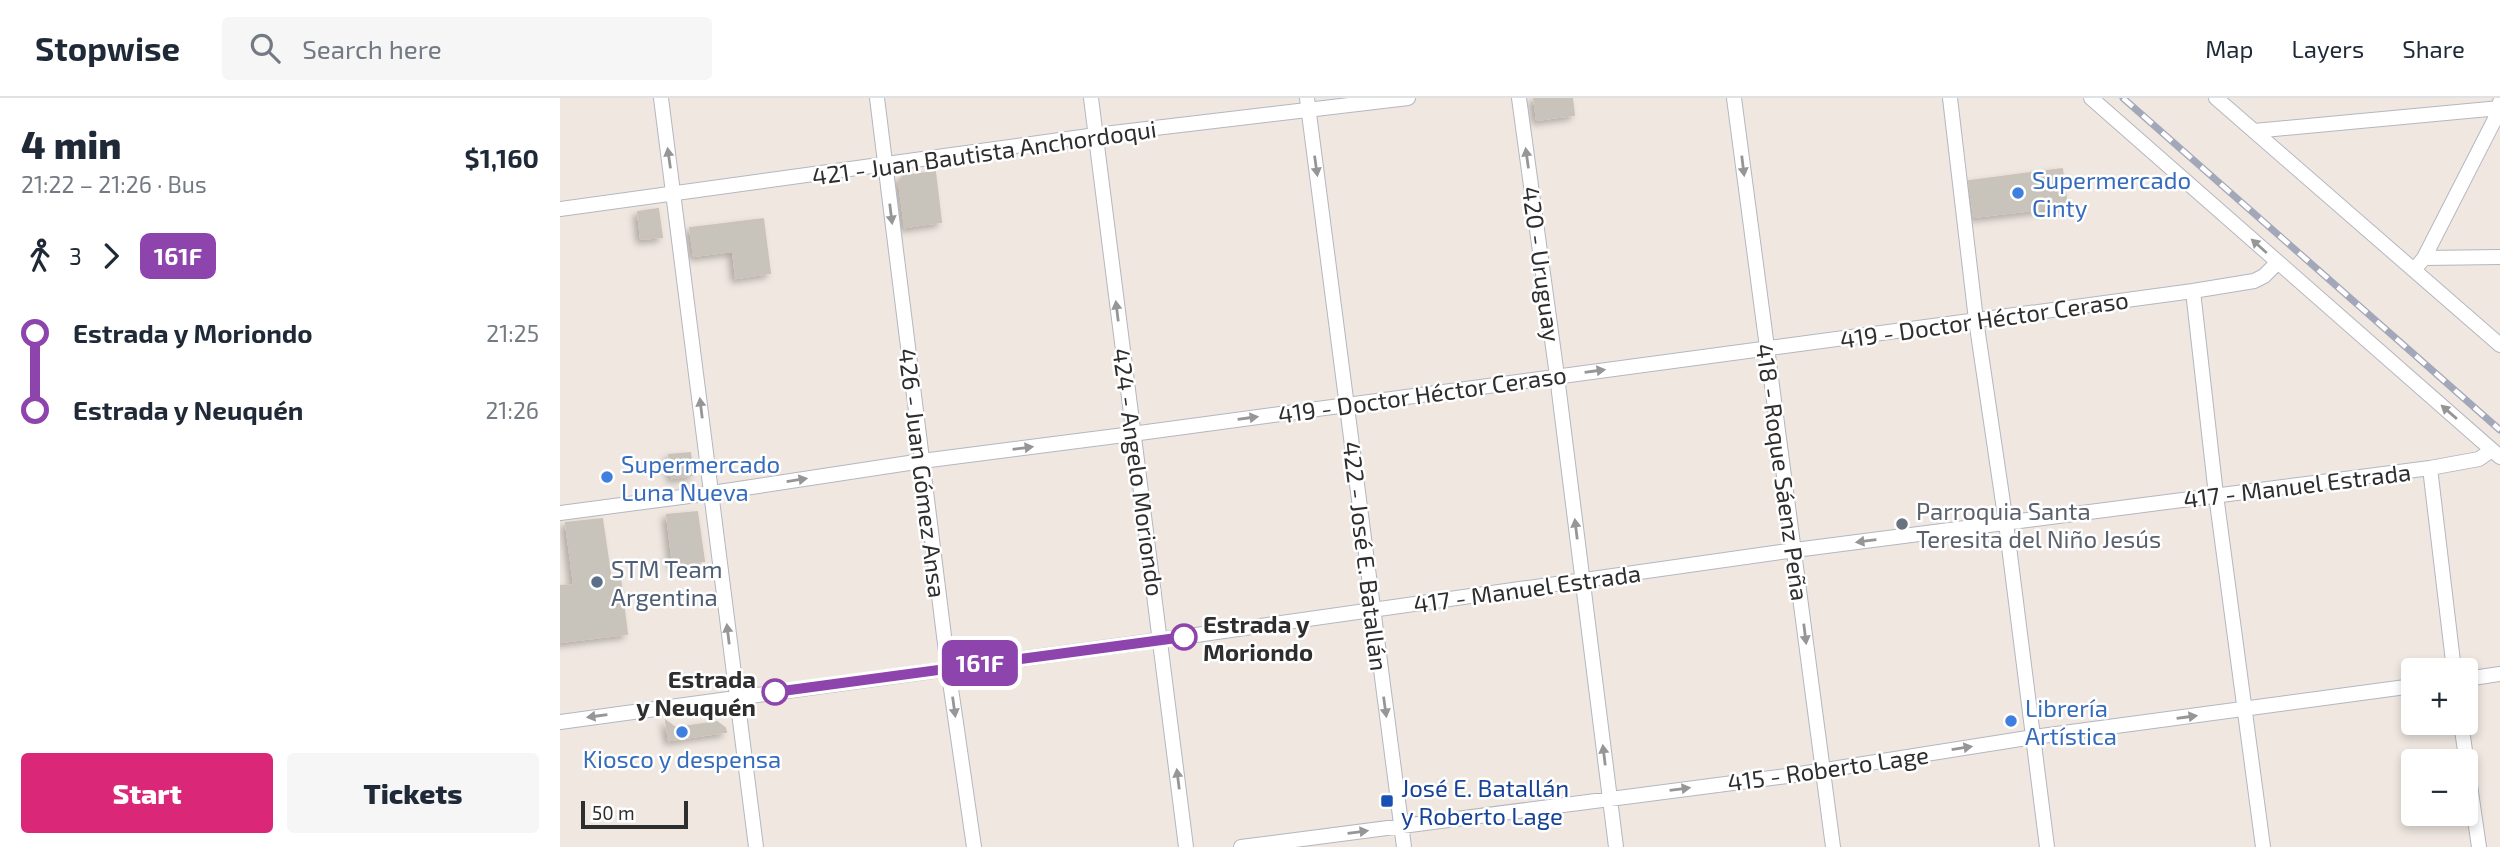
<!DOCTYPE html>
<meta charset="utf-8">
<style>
:root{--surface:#fff;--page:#f6f6f7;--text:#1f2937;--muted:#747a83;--line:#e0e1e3;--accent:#db2777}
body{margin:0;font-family:"Exo 2",sans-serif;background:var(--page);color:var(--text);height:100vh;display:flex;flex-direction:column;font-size:26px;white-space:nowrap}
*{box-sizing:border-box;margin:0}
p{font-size:23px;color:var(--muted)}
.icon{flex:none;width:38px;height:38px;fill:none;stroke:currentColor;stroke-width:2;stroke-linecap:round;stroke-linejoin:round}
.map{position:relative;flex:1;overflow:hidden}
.details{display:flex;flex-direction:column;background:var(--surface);width:560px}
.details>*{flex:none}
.badge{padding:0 14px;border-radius:10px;font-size:24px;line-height:46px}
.tools{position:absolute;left:1841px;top:560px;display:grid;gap:14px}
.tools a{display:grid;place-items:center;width:77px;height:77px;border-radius:7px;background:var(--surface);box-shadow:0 4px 10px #0003;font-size:35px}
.scale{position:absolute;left:21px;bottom:18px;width:107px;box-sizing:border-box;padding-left:7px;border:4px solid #2e2e2e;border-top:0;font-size:19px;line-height:24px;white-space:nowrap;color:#2e2e2e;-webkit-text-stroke:5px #fff;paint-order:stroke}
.map>.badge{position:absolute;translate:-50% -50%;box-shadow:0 0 0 4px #fff}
.legs{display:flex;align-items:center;gap:10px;height:77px;padding:0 21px;font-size:23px}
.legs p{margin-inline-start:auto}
.headline{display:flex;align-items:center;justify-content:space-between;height:119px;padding:0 21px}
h1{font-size:38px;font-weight:800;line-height:52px}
.action{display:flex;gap:14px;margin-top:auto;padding:14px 21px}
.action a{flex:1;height:80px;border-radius:7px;background:var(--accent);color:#fff;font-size:28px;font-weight:800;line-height:80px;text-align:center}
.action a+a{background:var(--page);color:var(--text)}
ul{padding:0 21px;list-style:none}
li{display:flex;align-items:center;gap:24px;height:77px;font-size:26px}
li i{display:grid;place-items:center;width:10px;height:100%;margin:0 9px;background:currentColor}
li i::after{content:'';width:18px;height:18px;margin:-9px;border:5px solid;border-radius:50%;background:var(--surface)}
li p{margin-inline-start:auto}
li:first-child i{background:linear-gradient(#0000 50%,currentColor 0)}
li:last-child i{background:linear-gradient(currentColor 50%,#0000 0)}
header{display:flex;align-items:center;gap:42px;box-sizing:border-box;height:98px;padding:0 35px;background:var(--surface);border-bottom:2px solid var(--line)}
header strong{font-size:33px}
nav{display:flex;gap:38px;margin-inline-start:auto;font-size:24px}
.search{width:490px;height:63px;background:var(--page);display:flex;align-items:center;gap:18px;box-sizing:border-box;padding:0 24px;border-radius:7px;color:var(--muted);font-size:26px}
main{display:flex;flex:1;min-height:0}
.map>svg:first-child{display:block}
</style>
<header>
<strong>Stopwise</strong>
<div class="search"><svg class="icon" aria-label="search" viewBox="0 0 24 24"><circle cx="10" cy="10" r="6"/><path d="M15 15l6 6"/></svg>Search here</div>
<nav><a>Map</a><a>Layers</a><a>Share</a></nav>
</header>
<main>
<section class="details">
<div class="headline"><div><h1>4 min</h1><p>21:22 – 21:26 · Bus</p></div><b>$1,160</b></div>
<div class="legs"><svg class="icon" aria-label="walk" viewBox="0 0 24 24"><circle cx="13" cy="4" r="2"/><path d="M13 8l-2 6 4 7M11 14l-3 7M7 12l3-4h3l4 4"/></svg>3<svg class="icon" aria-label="forward" viewBox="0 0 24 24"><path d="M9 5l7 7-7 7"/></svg><b class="badge" style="background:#8e44ad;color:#fff">161F</b></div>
<ul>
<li><i style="color:#8e44ad"></i><b>Estrada y Moriondo</b><p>21:25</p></li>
<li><i style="color:#8e44ad"></i><b>Estrada y Neuquén</b><p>21:26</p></li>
</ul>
<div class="action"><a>Start</a><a>Tickets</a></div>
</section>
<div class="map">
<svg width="1940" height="749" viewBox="0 0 1940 749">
<defs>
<filter id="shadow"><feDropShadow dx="-4" dy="4" stdDeviation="3.5" flood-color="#0004"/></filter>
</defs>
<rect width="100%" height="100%" fill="#efe7e0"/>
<path fill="#c8c3bb" stroke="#cbc3b9" stroke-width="2" filter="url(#shadow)" d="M974,0H1012L1014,17L977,22Z
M1502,71L1507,108L1414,119L1409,83Z
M375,74L381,124L345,129L339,84L343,78Z
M98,111L102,139L81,141L78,114Z
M203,121L210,175L176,180L173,153L134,158L130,130Z
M130,355L133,377L112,380L109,357Z
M137,414L144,463L113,467L107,417Z
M42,421L51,482L60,480L67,536L0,544V488L14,487L6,425Z
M106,623L116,630L157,624L165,630L166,634L109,642Z"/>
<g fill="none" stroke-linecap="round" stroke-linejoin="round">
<g stroke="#b4b7c1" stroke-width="16">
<path id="street" d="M101,0L196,749
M317,0L388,570L414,749
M531,0L626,749
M747,0L844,749
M959,0L997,278L1056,749
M1174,0L1273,749
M1390,0L1416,222L1446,425L1487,749
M1531,0L1940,359
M1656,0L1940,247
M1694,33L1940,10
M0,111L536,37L848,0
M1864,160L1940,159
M1855,171L1864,160L1934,23L1940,4
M1633,193L1656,397L1703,749
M1870,370L1894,572
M0,415L152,395L362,363L572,336L1633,193L1694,183L1704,178L1717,165
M1906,581L1940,576
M0,624L629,538L1235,452L1870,370L1919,361L1932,352
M1901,625L1919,749
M681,749L1227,678L1474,639L1853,588"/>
</g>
<use href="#street" stroke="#fff" stroke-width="14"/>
<g stroke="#a2a7b9" stroke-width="7">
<path id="rail" d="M1563,0L1940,332"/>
</g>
<use href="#rail" stroke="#fff" stroke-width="4.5" stroke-dasharray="13" stroke-linecap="butt"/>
</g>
<defs><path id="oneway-solid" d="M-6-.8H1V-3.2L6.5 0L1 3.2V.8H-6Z" transform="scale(1.75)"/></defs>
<g fill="#969696">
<use href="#oneway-solid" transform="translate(109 60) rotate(-98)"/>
<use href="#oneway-solid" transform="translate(967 60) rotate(-98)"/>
<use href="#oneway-solid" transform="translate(756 68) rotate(82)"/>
<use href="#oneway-solid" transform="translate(1183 68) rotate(83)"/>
<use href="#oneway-solid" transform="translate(331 116) rotate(83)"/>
<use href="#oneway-solid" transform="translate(1699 148) rotate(-138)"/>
<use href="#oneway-solid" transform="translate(557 213) rotate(-97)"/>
<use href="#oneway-solid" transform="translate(1035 273) rotate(-8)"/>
<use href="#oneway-solid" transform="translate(141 310) rotate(-97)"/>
<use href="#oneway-solid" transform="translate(1889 314) rotate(-139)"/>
<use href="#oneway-solid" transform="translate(688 320) rotate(-8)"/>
<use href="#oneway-solid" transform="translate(463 350) rotate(-7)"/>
<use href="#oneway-solid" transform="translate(237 382) rotate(-9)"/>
<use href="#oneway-solid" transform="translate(1016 431) rotate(-97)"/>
<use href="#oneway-solid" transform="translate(1306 443) rotate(173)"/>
<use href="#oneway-solid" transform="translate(168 536) rotate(-97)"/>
<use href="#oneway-solid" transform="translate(1245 536) rotate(83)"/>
<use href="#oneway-solid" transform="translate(394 609) rotate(82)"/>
<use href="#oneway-solid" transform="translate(825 609) rotate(82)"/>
<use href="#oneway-solid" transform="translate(37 618) rotate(172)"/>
<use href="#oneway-solid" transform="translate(1627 619) rotate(-8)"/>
<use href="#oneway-solid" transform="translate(1402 650) rotate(-9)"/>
<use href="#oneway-solid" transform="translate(1044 657) rotate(-97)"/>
<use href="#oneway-solid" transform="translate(618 681) rotate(-97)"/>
<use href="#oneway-solid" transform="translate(1120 691) rotate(-7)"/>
<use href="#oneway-solid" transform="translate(798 734) rotate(-7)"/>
</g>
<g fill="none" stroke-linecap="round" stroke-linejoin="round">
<g stroke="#fff" stroke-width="16">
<path id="line-1" d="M215,594L624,539"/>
</g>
<use href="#line-1" stroke="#8e44ad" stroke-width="10"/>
</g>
<g fill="#3f7fe0" stroke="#fff" stroke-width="2.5">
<circle cx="1458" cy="95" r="7"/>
<circle cx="47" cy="379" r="7"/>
<circle cx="1451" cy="623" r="7"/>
<circle cx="122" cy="634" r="7"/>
</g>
<circle fill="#6b7280" stroke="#fff" stroke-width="2.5" cx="1342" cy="426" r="7"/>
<circle fill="#5c6f8a" stroke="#fff" stroke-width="2.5" cx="37" cy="484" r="7"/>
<g fill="#fff" stroke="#8e44ad" stroke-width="3.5">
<circle cx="624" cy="539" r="12"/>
<circle cx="215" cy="594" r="12"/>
</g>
<rect fill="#1a4fb4" stroke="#fff" stroke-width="2.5" x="820" y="696" width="14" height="14" rx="3.5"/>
<g text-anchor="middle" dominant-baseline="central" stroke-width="5" stroke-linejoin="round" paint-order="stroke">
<g font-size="24" fill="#2e2e2e" stroke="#fff">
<text transform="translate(424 54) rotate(-8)">421 - Juan Bautista Anchordoqui</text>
<text transform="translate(982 166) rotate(82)">420 - Uruguay</text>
<text transform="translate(1424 221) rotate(-8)">419 - Doctor Héctor Ceraso</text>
<text transform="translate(862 296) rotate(-8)">419 - Doctor Héctor Ceraso</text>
<text transform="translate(579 374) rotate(82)">424 - Angelo Moriondo</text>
<text transform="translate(1223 374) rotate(82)">418 - Roque Sáenz Peña</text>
<text transform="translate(363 375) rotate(83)">426 - Juan Gómez Ansa</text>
<text transform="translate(1737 387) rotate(-7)">417 - Manuel Estrada</text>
<text transform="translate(806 458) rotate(83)">422 - José E. Batallán</text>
<text transform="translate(967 490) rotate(-8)">417 - Manuel Estrada</text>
<text transform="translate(1268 670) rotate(-8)">415 - Roberto Lage</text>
</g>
<g font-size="24" fill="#366cbe" stroke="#fff" text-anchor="start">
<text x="1472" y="81">Supermercado<tspan x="1472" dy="28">Cinty</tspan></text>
<text x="61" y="365">Supermercado<tspan x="61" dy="28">Luna Nueva</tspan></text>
<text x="1465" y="609">Librería<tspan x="1465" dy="28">Artística</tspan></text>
<text x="122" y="660" text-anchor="middle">Kiosco y despensa</text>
</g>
<g font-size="24" fill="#5b616d" stroke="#fff" text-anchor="start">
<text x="1356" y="412">Parroquia Santa<tspan x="1356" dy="28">Teresita del Niño Jesús</tspan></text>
</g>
<g font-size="24" fill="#4e5e75" stroke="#fff" text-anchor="start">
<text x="51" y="470">STM Team<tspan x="51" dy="28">Argentina</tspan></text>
</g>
<g font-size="24" font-weight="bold" fill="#2e2e2e" stroke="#fff" text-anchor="start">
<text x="643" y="525">Estrada y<tspan x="643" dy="28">Moriondo</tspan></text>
<text x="196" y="580" text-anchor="end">Estrada<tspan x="196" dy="28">y Neuquén</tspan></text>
</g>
<g font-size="24" fill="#164399" stroke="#fff" text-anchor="start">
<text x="841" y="689">José E. Batallán<tspan x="841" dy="28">y Roberto Lage</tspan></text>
</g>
</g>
</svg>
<div class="tools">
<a>+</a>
<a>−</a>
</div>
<div class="scale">50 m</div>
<b class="badge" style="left:420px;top:565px;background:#8e44ad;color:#fff">161F</b>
</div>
</main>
